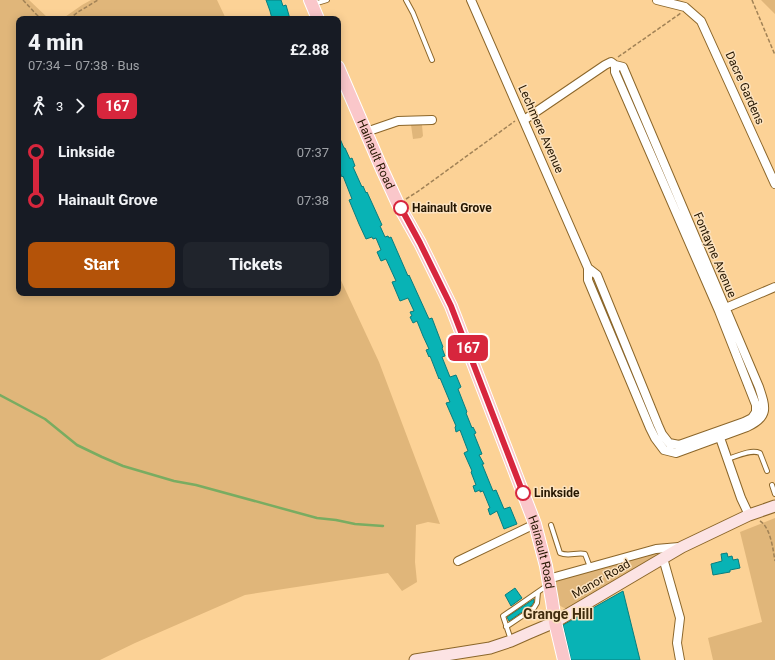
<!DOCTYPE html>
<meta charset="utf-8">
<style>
:root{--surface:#171b24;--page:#20242c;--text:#f1f3f6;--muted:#9ea1a6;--accent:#b45309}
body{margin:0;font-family:Roboto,sans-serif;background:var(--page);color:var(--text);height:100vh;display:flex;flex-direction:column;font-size:15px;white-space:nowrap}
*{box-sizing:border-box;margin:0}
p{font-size:13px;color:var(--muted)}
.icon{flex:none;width:22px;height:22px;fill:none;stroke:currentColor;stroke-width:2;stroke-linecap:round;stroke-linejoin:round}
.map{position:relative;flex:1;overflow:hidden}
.drawer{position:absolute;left:16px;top:16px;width:325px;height:280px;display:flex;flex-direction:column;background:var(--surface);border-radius:8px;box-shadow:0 2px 10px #0003}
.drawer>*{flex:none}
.badge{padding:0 8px;border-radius:6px;font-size:14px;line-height:26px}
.map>.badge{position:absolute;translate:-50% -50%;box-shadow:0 0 0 2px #fff}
.legs{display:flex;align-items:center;gap:6px;height:44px;padding:0 12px;font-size:13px}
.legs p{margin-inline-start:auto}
.summary{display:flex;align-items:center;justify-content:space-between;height:68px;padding:0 12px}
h1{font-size:22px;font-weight:800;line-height:30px}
.button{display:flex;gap:8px;margin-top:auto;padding:8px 12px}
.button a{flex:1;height:46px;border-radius:8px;background:var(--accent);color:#fff;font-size:16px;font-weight:800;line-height:46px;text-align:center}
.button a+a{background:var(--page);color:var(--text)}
ul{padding:0 12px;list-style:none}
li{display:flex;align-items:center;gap:14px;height:48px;font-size:15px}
li i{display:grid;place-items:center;width:6px;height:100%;margin:0 5px;background:currentColor}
li i::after{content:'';width:10px;height:10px;margin:-5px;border:3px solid;border-radius:50%;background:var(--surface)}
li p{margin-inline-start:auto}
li:first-child i{background:linear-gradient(#0000 50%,currentColor 0)}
li:last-child i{background:linear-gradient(currentColor 50%,#0000 0)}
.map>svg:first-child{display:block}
</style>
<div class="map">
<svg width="775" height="660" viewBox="0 0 775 660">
<rect width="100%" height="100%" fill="#fcd296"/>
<path fill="#e0b67a" d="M0,0H29L49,19H19V293H338V274L379,362L440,524L428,522L416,525L415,562L417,582L402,591L388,573L245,595L135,643L100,660H0Z
M91,0H217L226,19H62L82,5Z
M761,0H775V14Z
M420,124L422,125L423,136L421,138L413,139L411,125Z
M775,518V660H713L708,638L762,622L740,532Z
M669,550L567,609L562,607L558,604L553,581Z"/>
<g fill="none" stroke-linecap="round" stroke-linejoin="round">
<path stroke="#79ac61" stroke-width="2.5" d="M0,395L45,419L77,445L102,457L123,466L174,481L196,485L317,518L336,520L355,524L383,526"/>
</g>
<path fill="#08b3b5" stroke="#087e7f" d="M266,0H281L283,6L286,5L290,19H272L270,11Z
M338,134L344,148H345L350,159L352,158L355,166L353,167L362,187L363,186L366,193L367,192L382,225L380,226L385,237L388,236L389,238L391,237L408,276L409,275L429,319L432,318L443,347L442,348L445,356L442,357L450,377L456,375L461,387L458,389L467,412L466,413L472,428L473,427L476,433L474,434L482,454L479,455L484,464H482L493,491L496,490L504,509L510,507L517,524L504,529L497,511L490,515L488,509L490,508L483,491L480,492V490L475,492L473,486L476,485L471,472L472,471L464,453L468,451L460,430L456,432L455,427L456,426L446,403L450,402L440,378L439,379L430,356L429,357L426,350L429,349L423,336L417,321L413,323L410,317L412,316L410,312L414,311L408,298L400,301L392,282L396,281L386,259L381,261L377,252L381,250L376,238L373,239L372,237L366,239L359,224L349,200L352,199L343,176L342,177L338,168Z
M727,553L728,557L732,556L733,560L738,559L740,568L730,570V572L713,575L711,564L722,561L721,554Z
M515,588L522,598L511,606L505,595Z
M623,591L640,660H571L563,625Z
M534,599V602L531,606L509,621L507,617Z"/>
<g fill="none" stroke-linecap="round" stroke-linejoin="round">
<g stroke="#8b662a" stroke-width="6">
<path id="lane" d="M406,0L413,13L432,60
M314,4L327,0
M728,459C737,456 751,449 760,453L767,471
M772,485L775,494
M551,525L560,553C568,557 577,552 585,554L590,567
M506,627L534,608L537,603L538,592
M511,640L503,616L548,585"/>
</g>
<g stroke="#8b662a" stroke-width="10">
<path id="street" d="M471,0L588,268V280L650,428L655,438L664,450L676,453L747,427C769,417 766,408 759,387L623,67L615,65
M657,0L685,7L701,21L775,184
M524,120L605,65L611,62L615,65V72L719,311L756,405V412L752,418L744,422L679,445L669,443L662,434L658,425L597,275L588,268
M366,132L398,121L432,120
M721,310L775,287
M718,432L741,498L749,515
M663,558L680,618L677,643L680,660
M458,561L535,524
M548,579L656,549L679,547"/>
</g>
<g stroke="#8b662a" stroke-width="13">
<path id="secondary" d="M415,660L490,648L511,641L529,633L555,622L682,547L749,515L775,506"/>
</g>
<g stroke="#fff" stroke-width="14">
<g id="primary">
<path d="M310,0L318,19"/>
<path id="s1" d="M338,67L381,167L398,204L420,243L451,306L535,524L546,566L552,601L555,622L564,660"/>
</g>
</g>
<path stroke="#a18256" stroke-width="1.5" stroke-dasharray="4 2" stroke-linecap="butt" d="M23,0L37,15L43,19
M752,0L775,55
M69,19L78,12L98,0
M618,57L681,13
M406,199L420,190L515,121
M760,521C771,528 773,550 775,561"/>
<use href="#lane" stroke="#fff" stroke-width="4"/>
<use href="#street" stroke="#fff" stroke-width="8"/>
<use href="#secondary" stroke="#fce3e4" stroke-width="11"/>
<use href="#primary" stroke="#fac7ca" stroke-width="12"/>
</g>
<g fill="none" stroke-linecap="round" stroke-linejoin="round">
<g stroke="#fff" stroke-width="9">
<path id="line-1" d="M401,208L420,243L451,306L523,493"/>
</g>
<use href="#line-1" stroke="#d7263d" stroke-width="6"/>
</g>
<g fill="#fff" stroke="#d7263d" stroke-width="2">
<circle cx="401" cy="208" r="7"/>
<circle cx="523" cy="493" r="7"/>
</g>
<g text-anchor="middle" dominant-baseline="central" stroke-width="3" stroke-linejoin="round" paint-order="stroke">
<g font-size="12" fill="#251600" stroke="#fce3c0">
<text transform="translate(745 88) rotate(66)">Dacre Gardens</text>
<text transform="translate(541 129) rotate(66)">Lechmere Avenue</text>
<text stroke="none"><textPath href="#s1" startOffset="95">Hainault Road</textPath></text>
<text transform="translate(715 255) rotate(67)">Fontayne Avenue</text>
<text stroke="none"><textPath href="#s1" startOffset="527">Hainault Road</textPath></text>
<text transform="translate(601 579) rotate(-30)">Manor Road</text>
</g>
<g font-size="12" font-weight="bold" fill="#251600" stroke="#fce3c0" text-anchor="start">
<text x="412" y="208">Hainault Grove</text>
<text x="534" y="493">Linkside</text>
</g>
<g font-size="14" font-weight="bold" fill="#412d0e" stroke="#fce3c0">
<text x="558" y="614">Grange Hill</text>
</g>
</g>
</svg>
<b class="badge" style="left:468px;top:348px;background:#d7263d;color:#fff">167</b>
<section class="drawer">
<div class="summary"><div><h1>4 min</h1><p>07:34 – 07:38 · Bus</p></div><b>£2.88</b></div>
<div class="legs"><svg class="icon" aria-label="walk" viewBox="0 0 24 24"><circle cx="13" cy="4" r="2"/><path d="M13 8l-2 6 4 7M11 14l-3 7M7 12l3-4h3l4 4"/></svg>3<svg class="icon" aria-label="forward" viewBox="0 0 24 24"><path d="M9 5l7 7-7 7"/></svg><b class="badge" style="background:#d7263d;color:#fff">167</b></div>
<ul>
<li><i style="color:#d7263d"></i><b>Linkside</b><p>07:37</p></li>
<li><i style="color:#d7263d"></i><b>Hainault Grove</b><p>07:38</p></li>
</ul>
<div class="button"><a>Start</a><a>Tickets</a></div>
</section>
</div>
